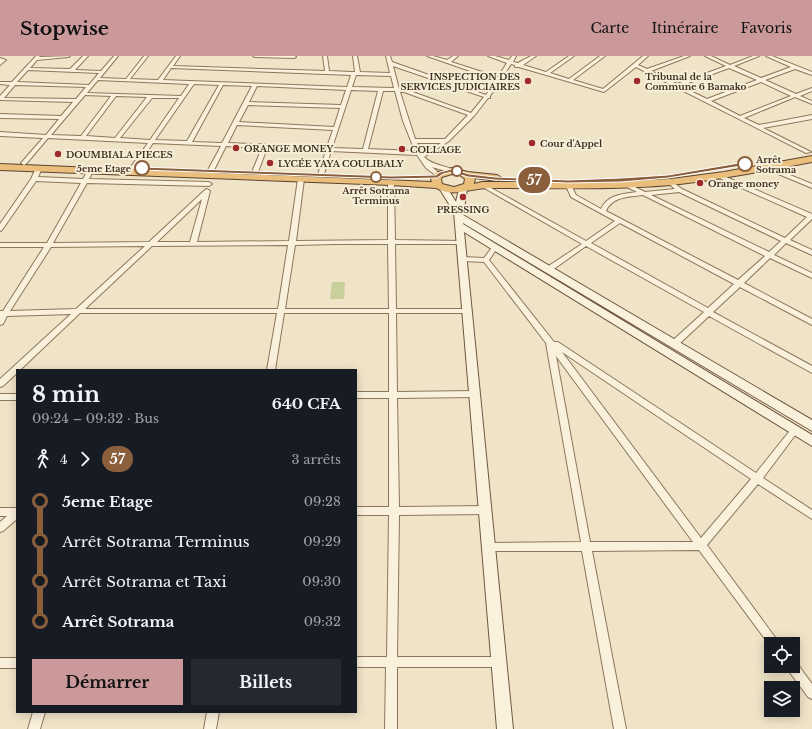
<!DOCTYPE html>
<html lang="fr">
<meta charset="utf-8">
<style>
:root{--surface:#171b24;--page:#242831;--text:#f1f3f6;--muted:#9ea1a6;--accent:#cc999b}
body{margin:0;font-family:"Libre Baskerville",serif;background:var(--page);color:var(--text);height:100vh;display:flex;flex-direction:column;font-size:15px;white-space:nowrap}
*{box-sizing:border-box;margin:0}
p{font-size:13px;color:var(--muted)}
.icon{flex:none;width:22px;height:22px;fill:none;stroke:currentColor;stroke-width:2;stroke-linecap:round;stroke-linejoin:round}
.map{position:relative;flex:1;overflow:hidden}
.drawer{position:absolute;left:16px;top:313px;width:341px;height:344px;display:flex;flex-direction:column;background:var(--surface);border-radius:0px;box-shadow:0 2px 10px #0003}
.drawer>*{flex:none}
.badge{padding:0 8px;border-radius:13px;font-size:14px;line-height:26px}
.fabs{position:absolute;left:764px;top:581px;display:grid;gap:8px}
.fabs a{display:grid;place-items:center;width:36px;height:36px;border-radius:0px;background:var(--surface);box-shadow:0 2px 10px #0003;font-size:20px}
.map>.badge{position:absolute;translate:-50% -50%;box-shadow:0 0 0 2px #fff}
.legs{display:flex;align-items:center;gap:6px;height:44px;padding:0 16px;font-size:13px}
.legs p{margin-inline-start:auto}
.summary{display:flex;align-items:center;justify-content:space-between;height:68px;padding:0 16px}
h1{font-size:22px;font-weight:700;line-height:30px}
.primary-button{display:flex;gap:8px;margin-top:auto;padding:8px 16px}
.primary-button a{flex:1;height:46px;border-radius:0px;background:var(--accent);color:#111;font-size:16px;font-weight:700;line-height:46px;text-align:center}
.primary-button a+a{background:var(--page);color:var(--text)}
ul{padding:0 16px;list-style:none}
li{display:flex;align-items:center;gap:14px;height:40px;font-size:15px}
li i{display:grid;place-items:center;width:6px;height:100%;margin:0 5px;background:currentColor}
li i::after{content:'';width:10px;height:10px;margin:-5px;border:3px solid;border-radius:50%;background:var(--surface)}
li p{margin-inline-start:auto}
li:first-child i{background:linear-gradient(#0000 50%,currentColor 0)}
li:last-child i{background:linear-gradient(currentColor 50%,#0000 0)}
header{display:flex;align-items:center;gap:24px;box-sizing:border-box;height:56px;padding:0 20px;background:var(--accent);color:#111}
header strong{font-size:19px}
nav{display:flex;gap:22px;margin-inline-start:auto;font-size:14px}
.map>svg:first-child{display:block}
</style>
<header>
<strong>Stopwise</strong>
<nav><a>Carte</a><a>Itinéraire</a><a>Favoris</a></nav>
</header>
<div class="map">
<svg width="812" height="673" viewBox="0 0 812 673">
<rect width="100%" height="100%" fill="#f0e4c8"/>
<path fill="#c9cf9b" d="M332,226H345L344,243H330Z"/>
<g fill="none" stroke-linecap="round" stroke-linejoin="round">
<g stroke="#8d765c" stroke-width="2">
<path id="minor" d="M36,0H40L39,1L70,0L68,1L37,4L30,12L70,13L83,0H88L75,14L101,15L114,0H118L100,22L126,23L144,0H148L130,23L158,24L176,0H180L173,10L325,15L323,0H327L329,15L352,16H355L353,0H357L360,16L390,17L386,0H390L392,6L486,39L496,24L427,0H433L447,4L453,0H458L451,6L498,21L507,7L488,0H495L509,4L512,0H516L513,6L518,7L531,0H536L523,9L546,16L569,0H574L550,17L569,23L600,0H605L573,24L603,33L643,0H648L638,9L647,13L684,0H690L651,15L677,28L726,10L705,0H711L730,9L753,0H759L734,10L761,22L791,11L766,0H772L812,16V19L795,13L765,24L796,38L812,32V35L800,40L812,45V48L795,41L744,62L759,69L812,59V63L763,72L811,96L806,97L636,11L604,36L519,11H515V9L511,8L490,40V42H488L474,60L449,85L424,101C433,110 446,109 455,115L452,117L432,111L441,119L438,121L426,112L417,99L331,95L324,118L321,120L318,118L326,95L267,92L258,116L255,118L252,116L262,92L226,90L214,114L211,116L208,114L221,90L153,87L135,113L133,114L130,112L148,87L48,82L26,108L24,109L21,107L22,106L43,82L0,80V76L46,79L59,63L0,62V58L61,60L73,46L0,44V40L10,29L0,28V26H12ZM393,10L484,41L471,57L407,34L399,33ZM171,12L351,19L347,31L163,24ZM729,12L757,24L707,43L680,30ZM28,14L99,17L89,29L17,26ZM356,19L391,20L394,32L352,31ZM98,24L189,28L181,40L87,37ZM761,26L791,40L740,60L711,45ZM194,28L219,29L187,85L155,84ZM15,29L86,31L76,43L4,42ZM223,29L252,30L222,87L192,86ZM257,30L346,34L341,49L249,46ZM351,34L378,35L363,93L332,92ZM383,35H395L403,65L415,95L368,93ZM400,36H404L468,59L445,83H415ZM85,39L111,40L81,80L51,79ZM116,40L147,41L115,82L86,80ZM152,42H179L150,84L120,82ZM248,49L340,52L334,71L239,66ZM237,69L333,74L327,91L228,87ZM417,87H441L422,98Z
M253,0H295L296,1L294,2L255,1Z
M0,2L6,4L0,9Z
M39,110L42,112L38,121L83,123L88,114L90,113L93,115L89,123L209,126L212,128L209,130L87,127L53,187L149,186L205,134L207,133L210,135L197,186L289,185L298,123L301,121L304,123L296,185L388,184V126L391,124L394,126L395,184L463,185V187L461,188H395L396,253H467L471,255L467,257H396L397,336L475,335L478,336L479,338L478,340L475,341L397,342L399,451L485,450L488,451L490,454L488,457L485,458L399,459L397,601H499L503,602L504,606L503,610L499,611H397V673H385L386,611H356V601H387L389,459H356V451H389V342H356V336H389V257H284L275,314H267L277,257H80L20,314H17V317L3,330L0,331V323L71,258L7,260L3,268L0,269V255H3L44,191H0V187H47L81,127L36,125L2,174L0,175V168L31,123L36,112ZM202,143L190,186H157ZM335,188H388L389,253H285L295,189ZM288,189L278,253H85L152,190ZM145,190L76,253L10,255L51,191Z
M764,110H768L812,128V132L764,112Z
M719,118L812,158V163L790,184L812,194V199L786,187L774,199L812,217V222L770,202L744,227L812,263V269L740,231L713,256L812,310V317L709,260L677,290H671L670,288L671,286L704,256L586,190L551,215H547V211L582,188L479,129L484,128L586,185L615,165L571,141L566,130L567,129H571L576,139L601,153C608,138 624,138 637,136L623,129V127H627L645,136L675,133L667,126L670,124L682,133L785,182L807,161L717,121L716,120ZM679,136L781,185L769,196L651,139ZM643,139L765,200L738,224L606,155C613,140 629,141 643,139ZM620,167L734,228L708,252L591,187Z
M495,189L498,191L489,204L554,286H558L756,417L792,372L795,371L798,372L799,374L763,422L812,454V463L758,428L707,489L780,588H771V591L699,494L592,495L626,673H614L582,495H489L486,494L484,491L486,488L489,487L581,486L546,287L484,206L463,205L460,203L463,201L484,202L493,190ZM562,296L751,423L701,482ZM556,300L693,486H590Z
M0,338H17V344H0Z
M0,452H17V463L3,475L0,476V466L7,460H0Z
M0,602H17V612H0Z
M793,605L796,606L812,628V643L808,641L788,614L787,610H793Z
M33,656H45L40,673H28Z
M207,656H219L216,673H204Z"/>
</g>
<g stroke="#6f573f" stroke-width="2">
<path id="secondary" d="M440,130H446L456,146L459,133L463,131H466L467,133L463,159L812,364V375L463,167V168L812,379V390L464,176L513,673H497L454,156L439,132Z"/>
</g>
<g stroke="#5b4430" stroke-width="2">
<path id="trunk" d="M812,100V106C765,115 718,124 671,129C611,134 549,132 489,132C470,132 453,142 436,132L391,129L0,114V108L432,126L431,123L435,117L452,112L468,116L497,119L502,122L497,125L475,122L474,128L482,126H600L671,123L724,116ZM452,118L460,119L465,123L464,128L454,131L442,128L441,123L442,121Z"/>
</g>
<use href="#minor" fill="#faf1dc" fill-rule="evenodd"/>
<use href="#secondary" fill="#faf1dc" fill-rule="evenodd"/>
<use href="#trunk" fill="#eabe7c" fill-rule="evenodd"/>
</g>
<path fill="#8b5e3c" stroke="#fff" d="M745,106L747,107V109L668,122L621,126L568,127L495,124L468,121L452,116L443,118L437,122L391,123L142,114L140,112L142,111L391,120L436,119L440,116L452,113L469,118L495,121L568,124L621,122L668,119Z"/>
<g fill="#9e2a2b" stroke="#f7eed8" stroke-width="1.5">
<circle cx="528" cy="25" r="4"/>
<circle cx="637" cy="25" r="4"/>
<circle cx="532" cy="87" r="4"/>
<circle cx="236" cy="92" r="4"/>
<circle cx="402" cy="93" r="4"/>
<circle cx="58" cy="98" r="4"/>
<circle cx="270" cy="107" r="4"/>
<circle cx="700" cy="127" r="4"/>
<circle cx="463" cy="141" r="4"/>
</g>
<g fill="#fff" stroke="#8b5e3c" stroke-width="2">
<circle cx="745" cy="108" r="7"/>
<circle cx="142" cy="112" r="7"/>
<circle cx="457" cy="115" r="5"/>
<circle cx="376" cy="121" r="5"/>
</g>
<g text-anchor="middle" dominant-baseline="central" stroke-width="4" stroke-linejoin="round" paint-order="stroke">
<g font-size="9" font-weight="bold" fill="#3d2e20" stroke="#f7eed8" text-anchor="start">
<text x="520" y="20" text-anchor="end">INSPECTION DES<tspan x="520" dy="10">SERVICES JUDICIAIRES</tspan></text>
<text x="645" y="20">Tribunal de la<tspan x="645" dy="10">Commune 6 Bamako</tspan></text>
<text x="540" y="87">Cour d'Appel</text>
<text x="244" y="92">ORANGE MONEY</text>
<text x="410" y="93">COLLAGE</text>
<text x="66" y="98">DOUMBIALA PIECES</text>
<text x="278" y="107">LYCÉE YAYA COULIBALY</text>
<text x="708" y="127">Orange money</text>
<text x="463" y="153" text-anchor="middle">PRESSING</text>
</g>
<g font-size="9" font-weight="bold" fill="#3d2e20" stroke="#f7eed8" text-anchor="start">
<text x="756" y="103">Arrêt<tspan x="756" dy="10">Sotrama</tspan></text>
<text x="131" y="112" text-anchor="end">5eme Etage</text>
<text x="376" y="134" text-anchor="middle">Arrêt Sotrama<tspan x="376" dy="10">Terminus</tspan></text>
</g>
</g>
</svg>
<div class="fabs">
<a><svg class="icon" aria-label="locate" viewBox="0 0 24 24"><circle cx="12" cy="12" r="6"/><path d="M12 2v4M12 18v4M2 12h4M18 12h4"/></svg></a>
<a><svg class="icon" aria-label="layers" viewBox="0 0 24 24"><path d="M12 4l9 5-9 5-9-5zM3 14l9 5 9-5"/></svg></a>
</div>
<b class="badge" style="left:534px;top:124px;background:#8b5e3c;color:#fff">57</b>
<section class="drawer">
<div class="summary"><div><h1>8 min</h1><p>09:24 – 09:32 · Bus</p></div><b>640 CFA</b></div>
<div class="legs"><svg class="icon" aria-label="walk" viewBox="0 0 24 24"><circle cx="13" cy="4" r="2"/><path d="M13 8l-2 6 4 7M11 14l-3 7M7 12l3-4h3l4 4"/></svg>4<svg class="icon" aria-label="forward" viewBox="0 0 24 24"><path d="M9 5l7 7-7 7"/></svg><b class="badge" style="background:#8b5e3c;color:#fff">57</b><p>3 arrêts</p></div>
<ul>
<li><i style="color:#8b5e3c"></i><b>5eme Etage</b><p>09:28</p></li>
<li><i style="color:#8b5e3c"></i><span>Arrêt Sotrama Terminus</span><p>09:29</p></li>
<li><i style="color:#8b5e3c"></i><span>Arrêt Sotrama et Taxi</span><p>09:30</p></li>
<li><i style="color:#8b5e3c"></i><b>Arrêt Sotrama</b><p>09:32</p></li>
</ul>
<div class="primary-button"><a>Démarrer</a><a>Billets</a></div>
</section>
</div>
